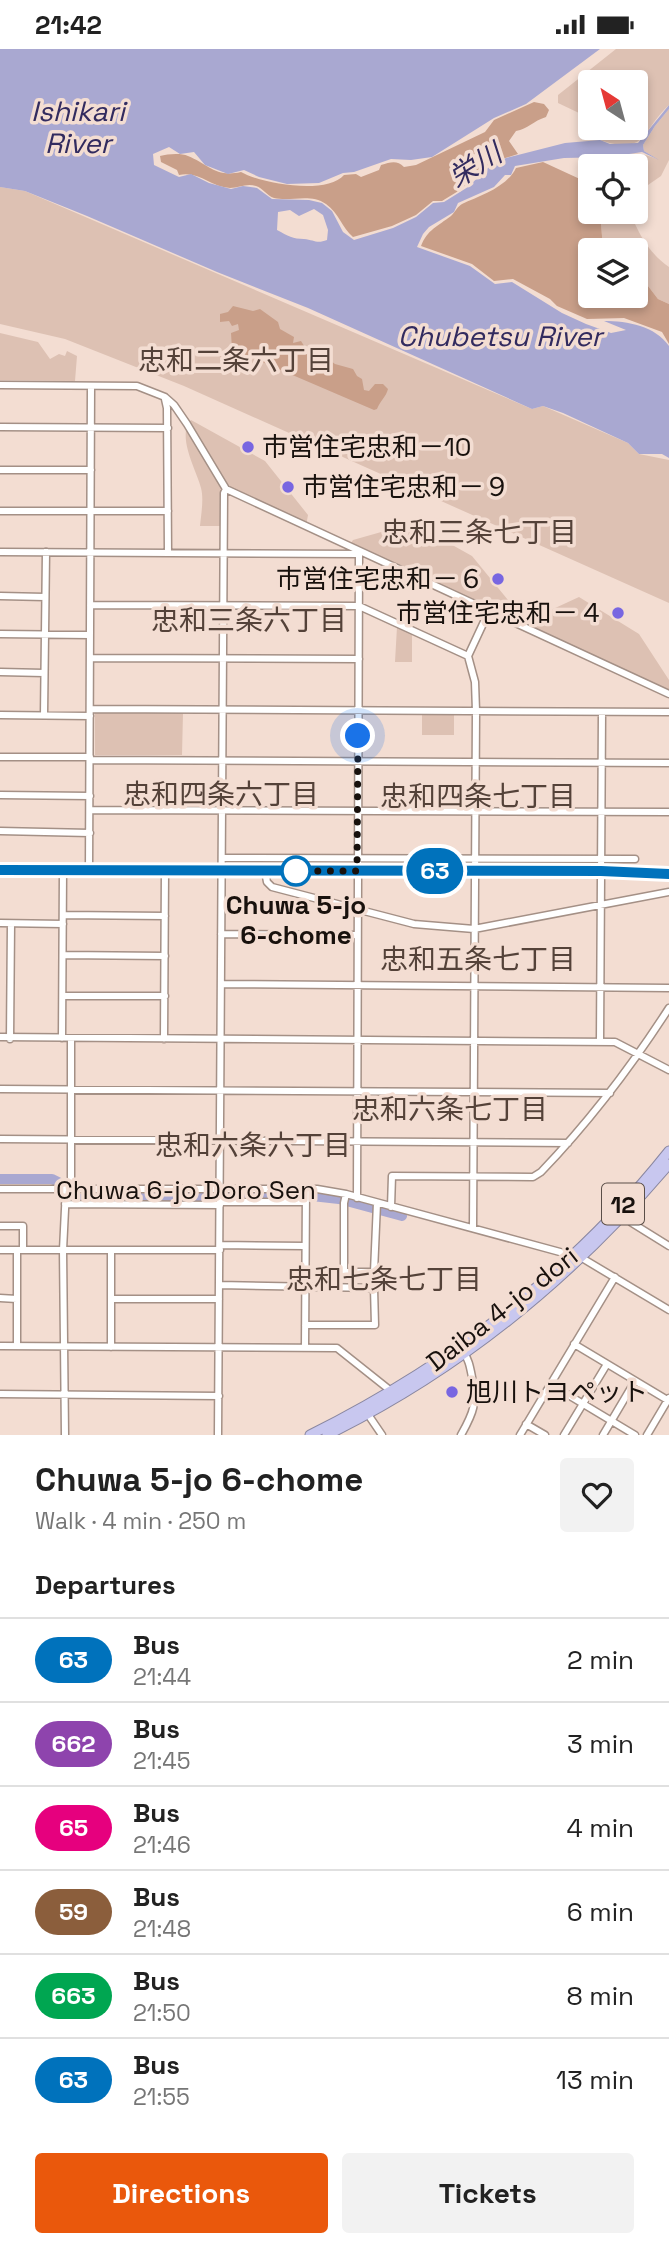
<!DOCTYPE html>
<meta charset="utf-8">
<style>
:root{--surface:#fff;--page:#f2f2f2;--text:#222;--muted:#767676;--line:#e0e0e0;--accent:#ea580c}
body{margin:0;font-family:"Space Grotesk","Noto Sans JP",sans-serif;background:var(--page);color:var(--text);height:100vh;display:flex;flex-direction:column;font-size:26px;white-space:nowrap}
*{box-sizing:border-box;margin:0}
p{font-size:23px;color:var(--muted)}
.icon{flex:none;width:38px;height:38px;fill:none;stroke:currentColor;stroke-width:2;stroke-linecap:round;stroke-linejoin:round}
.map{position:relative;height:1386px;overflow:hidden}
.panel{display:flex;flex-direction:column;background:var(--surface);flex:1}
.panel>*{flex:none}
.badge{padding:0 14px;border-radius:23px;font-size:24px;line-height:46px}
.needle{width:46px;rotate:324deg}
.tools{position:absolute;left:578px;top:21px;display:grid;gap:14px}
.tools a{display:grid;place-items:center;width:70px;height:70px;border-radius:7px;background:var(--surface);box-shadow:0 4px 10px #0003;font-size:35px}
.you{position:absolute;width:35px;height:35px;margin:-18px;border:5px solid #fff;border-radius:50%;background:#1a73e8;box-shadow:0 0 0 10px #1a73e833}
.map>.badge{position:absolute;translate:-50% -50%;box-shadow:0 0 0 4px #fff}
h2{padding:0 35px;font-size:26px;line-height:63px}
.round{display:grid;place-items:center;flex:none;width:74px;height:74px;border-radius:7px;background:var(--page)}
.head{display:flex;align-items:center;justify-content:space-between;height:119px;padding:0 35px}
h1{font-size:33px;font-weight:800;line-height:52px}
.primary-button{display:flex;gap:14px;margin-top:auto;padding:14px 35px}
.primary-button a{flex:1;height:80px;border-radius:7px;background:var(--accent);color:#fff;font-size:28px;font-weight:800;line-height:80px;text-align:center}
.primary-button a+a{background:var(--page);color:var(--text)}
ul{padding:0;list-style:none}
li{display:flex;align-items:center;gap:21px;height:84px;padding:0 35px;border-top:2px solid var(--line)}
li div{flex:1}
li b{display:block;font-size:26px}
li em{font-style:normal}
li .badge{min-width:77px;font-weight:700;text-align:center}
.status{display:flex;justify-content:space-between;align-items:center;height:49px;padding:0 35px;background:var(--surface);direction:ltr}
.status svg{height:19px;fill:currentColor}
.map>svg:first-child{display:block}
</style>
<div class="status"><b>21:42</b><svg viewBox="0 0 49 12"><path d="M0 12V9h3v3zM5 12V6h3v6zM10 12V3h3v9zM15 12V0h3v12zM26 1h20v11H26zM47 4h2v5h-2z"/></svg></div>
<div class="map">
<svg width="669" height="1386" viewBox="0 0 669 1386">
<rect width="100%" height="100%" fill="#f3ddd2"/>
<path fill="#ddc1b3" d="M616,0H669V56C641,82 647,107 600,91L593,79H635V33H590V68L585,73L579,64L558,54V46Z
M669,60V111L661,127L635,145V117H598C614,104 638,101 657,110L644,102L643,96L655,77Z
M0,138L25,142L532,360L543,357L628,394L639,405L669,411V554L184,337L65,290L0,275Z
M600,163H630C639,186 649,204 669,218V255L658,250L635,220V201H607L603,199Z
M0,284L38,293L50,310L59,305L65,307L67,302L77,307L75,332L0,331Z
M191,371L265,412L308,466L306,477L226,440L224,477H200C201,466 204,450 201,439C197,422 176,387 191,371Z
M413,474L472,507L517,562L512,572L349,497L353,491Z
M579,548L639,585L669,631V645L524,578L527,572Z
M397,578L412,585V613H395Z
M95,663L183,664L182,706H95Z
M422,665H454V686H422Z"/>
<path fill="#c99f89" d="M534,53L544,55L549,61L546,68C533,72 528,80 516,82L509,92L518,105L490,114L460,141L442,152H433L416,166L392,177L353,188C342,179 339,164 326,155C310,144 291,153 274,149C267,147 263,139 256,137C246,134 239,139 230,139C210,138 200,122 179,126L177,121L161,113L160,107C168,105 181,104 188,107C208,115 216,129 241,123C262,135 327,146 344,126L356,125L361,128L379,121L381,116C391,113 397,111 404,118L416,116L485,83L494,71Z
M543,113L582,131L578,140L590,141V163H600L603,199L607,201H590V247H635V220L658,250L669,255V295L662,283L624,269L587,270L557,257L550,250L513,230L494,232L472,215L421,197C427,181 438,177 451,167C455,163 458,157 462,155C480,147 507,138 516,119Z
M233,257L253,262L260,260L278,273L280,280L294,288L293,294L301,292L306,300H315L335,315L353,320L357,327L362,330L364,341L369,342L375,335H383L388,340C386,348 380,352 377,360L374,361L232,300L231,284L239,281L238,275L232,277L229,272L220,273V265L228,263Z"/>
<path fill="#a9a8d1" fill-rule="evenodd" d="M0,0H600L526,55L494,69L432,108L411,111L391,110L354,123L343,124L319,134L287,135L259,128L244,121L228,125L205,116L194,103L180,105L169,98L153,105L154,116L179,128L191,125L209,134L231,140L243,137L257,139L272,150L309,151L322,154L332,162L343,183L354,191L393,179L416,168L433,154L444,153L468,138L491,116L506,109L565,94L600,91L610,95L638,94L669,56V60L655,77L643,96L644,102L659,111L642,103L610,108L564,109L515,117L511,126H505L494,138L458,154L454,163L429,178L423,185L417,198L470,217L495,235L512,233L562,264L586,275L611,284L626,281L604,272C628,272 655,277 669,297V409L662,405H639L628,394L563,364L543,357L532,360L308,259L217,223L87,167L25,142L0,138ZM314,160L323,166L328,181L327,191C317,195 314,191 304,190C293,190 288,187 277,181L278,163L290,161L299,167Z"/>
<g fill="none" stroke-linecap="round" stroke-linejoin="round">
<path stroke="#a9a8d1" stroke-width="10" d="M0,1130H52L62,1135
M73,1147L79,1150L312,1147L339,1150L402,1167"/>
<g stroke="#a49086" stroke-width="9">
<path id="minor" d="M0,336L137,337L165,348L174,356L187,375L226,440L669,645
M165,350L167,359L168,504
M0,378L168,379
M0,421H91
M0,462H168
M0,503L359,505
M0,547L45,548
M90,556L359,557L468,607
M0,585L90,586
M90,609L359,610
M0,623L44,624
M90,660L669,663
M0,666L90,667
M44,666L46,503
M0,708H90
M90,711L669,714
M0,746L90,747
M90,761L669,763
M0,782L90,784
M222,809L635,810
M89,822L91,337
M265,822L267,833L272,838L414,875L474,880L669,843
M63,866L165,867
M0,874L63,875
M221,885L357,886
M63,906L165,907
M221,935L669,939
M63,947H165
M0,988L615,993L669,1021
M62,989L63,822
M10,990L11,875
M164,990L165,821
M600,992L602,663
M0,1040L610,1044
M0,1090L568,1094
M0,1140H317L346,1145L582,1209L669,1261
M71,1140V990
M346,1145L344,1154V1223H374L377,1154
M357,1149L359,502
M220,1153H305
M65,1155L220,1156
M391,1158L392,1127L533,1128L541,1123C589,1073 631,1018 669,959
M622,1164L632,1174L669,1197
M0,1177H23V1200
M473,1179L476,662L475,633L468,607L489,562
M220,1196L305,1197
M0,1201H220
M111,1201V1298
M219,1236L374,1239L375,1276H305
M0,1249L17,1250
M111,1250H219
M574,1295L669,1352
M0,1297L337,1299L391,1342
M17,1297V1201
M305,1299L306,1140
M550,1335L635,1386
M0,1345L219,1347
M367,1364L382,1386
M526,1375L545,1386
M65,1386L63,1201L66,1140
M218,1386L224,444L226,440
M461,1386C474,1363 477,1355 472,1328C470,1318 469,1311 463,1302
M520,1386L615,1228
M564,1386L607,1315
M603,1386L635,1332
M647,1386L669,1349"/>
</g>
<g stroke="#8a87a0" stroke-width="10">
<path id="major" d="M0,821L601,823L669,825"/>
</g>
<g stroke="#8a87a0" stroke-width="11">
<path id="highway" d="M310,1386C448,1317 572,1224 669,1102
M327,1386C460,1321 574,1227 669,1115"/>
</g>
<use href="#minor" stroke="#fff" stroke-width="6"/>
<use href="#major" stroke="#deddf5" stroke-width="8"/>
<use href="#highway" stroke="#c8c7ef" stroke-width="9"/>
</g>
<g fill="none" stroke-linecap="round" stroke-linejoin="round">
<g stroke="#fff" stroke-width="16">
<path id="line" d="M0,821L601,822L669,825"/>
</g>
<use href="#line" stroke="#0072bc" stroke-width="10"/>
<path stroke="#18110d" stroke-width="7" stroke-dasharray="0 12.6" d="M296,822H288H357L358,687"/>
</g>
<g fill="#7866e1" stroke="#f3ddd2" stroke-width="2.5">
<circle cx="248" cy="398" r="7"/>
<circle cx="288" cy="438" r="7"/>
<circle cx="498" cy="530" r="7"/>
<circle cx="618" cy="564" r="7"/>
<circle cx="452" cy="1343" r="7"/>
</g>
<circle fill="#fff" stroke="#0072bc" stroke-width="3.5" cx="296" cy="822" r="14"/>
<g text-anchor="middle" dominant-baseline="central" stroke-width="7" stroke-linejoin="round" paint-order="stroke">
<rect fill="#f3ddd2" stroke="#5a4e48" stroke-width="2" x="602" y="1134.5" width="42" height="41" rx="5"/>
<g font-size="24" font-weight="bold" fill="#18110d">
<text x="623" y="1155">12</text>
</g>
<g font-size="26" fill="#18110d" stroke="#f3ddd2" text-anchor="start">
<text x="262" y="398">市営住宅忠和－10</text>
<text x="302" y="438">市営住宅忠和－９</text>
<text x="484" y="530" text-anchor="end">市営住宅忠和－６</text>
<text x="604" y="564" text-anchor="end">市営住宅忠和－４</text>
<text x="466" y="1343">旭川トヨペット</text>
</g>
<g font-size="26" font-weight="bold" fill="#18110d" stroke="#f3ddd2">
<text x="296" y="856">Chuwa 5-jo<tspan x="296" dy="30">6-chome</tspan></text>
</g>
<g font-size="26" fill="#18110d" stroke="#f3ddd2">
<text x="186" y="1141">Chuwa 6-jo Doro Sen</text>
<text transform="translate(502 1260) rotate(-38)">Daiba 4-jo dori</text>
</g>
<g font-size="28" font-style="italic" fill="#322b5f" stroke="#f3ddd2">
<text x="78" y="62">Ishikari<tspan x="78" dy="32">River</tspan></text>
<text transform="translate(475 116) rotate(-32)">栄川</text>
<text x="500" y="287">Chubetsu River</text>
</g>
<g font-size="28" fill="#544239" stroke="#f3ddd2">
<text x="236" y="311">忠和二条六丁目</text>
<text x="479" y="483">忠和三条七丁目</text>
<text x="249" y="571">忠和三条六丁目</text>
<text x="221" y="745">忠和四条六丁目</text>
<text x="478" y="747">忠和四条七丁目</text>
<text x="478" y="910">忠和五条七丁目</text>
<text x="450" y="1060">忠和六条七丁目</text>
<text x="253" y="1096">忠和六条六丁目</text>
<text x="384" y="1230">忠和七条七丁目</text>
</g>
</g>
</svg>
<div class="tools">
<a><svg class="needle" viewBox="-14 -14 28 28"><path d="M0-13l5 13h-10z" fill="#e53935"/><path d="M0 13l5-13h-10z" fill="#767676"/></svg></a>
<a><svg class="icon" aria-label="locate" viewBox="0 0 24 24"><circle cx="12" cy="12" r="6"/><path d="M12 2v4M12 18v4M2 12h4M18 12h4"/></svg></a>
<a><svg class="icon" aria-label="layers" viewBox="0 0 24 24"><path d="M12 4l9 5-9 5-9-5zM3 14l9 5 9-5"/></svg></a>
</div>
<div class="you" style="left:358px;top:687px"></div>
<b class="badge" style="left:435px;top:822px;background:#0072bc;color:#fff">63</b>
</div>
<section class="panel">
<div class="head"><div><h1>Chuwa 5-jo 6-chome</h1><p>Walk · 4 min · 250 m</p></div><a class="round"><svg class="icon" aria-label="heart" viewBox="0 0 24 24"><path d="M12 20l-8-8c-3-5 5-10 8-4 3-6 11-1 8 4z"/></svg></a></div>
<h2>Departures</h2>
<ul>
<li><span class="badge" style="background:#0072bc;color:#fff">63</span><div><b>Bus</b><p>21:44</p></div><em>2 min</em></li>
<li><span class="badge" style="background:#8e44ad;color:#fff">662</span><div><b>Bus</b><p>21:45</p></div><em>3 min</em></li>
<li><span class="badge" style="background:#e6007e;color:#fff">65</span><div><b>Bus</b><p>21:46</p></div><em>4 min</em></li>
<li><span class="badge" style="background:#8b5e3c;color:#fff">59</span><div><b>Bus</b><p>21:48</p></div><em>6 min</em></li>
<li><span class="badge" style="background:#00a651;color:#fff">663</span><div><b>Bus</b><p>21:50</p></div><em>8 min</em></li>
<li><span class="badge" style="background:#0072bc;color:#fff">63</span><div><b>Bus</b><p>21:55</p></div><em>13 min</em></li>
</ul>
<div class="primary-button"><a>Directions</a><a>Tickets</a></div>
</section>
